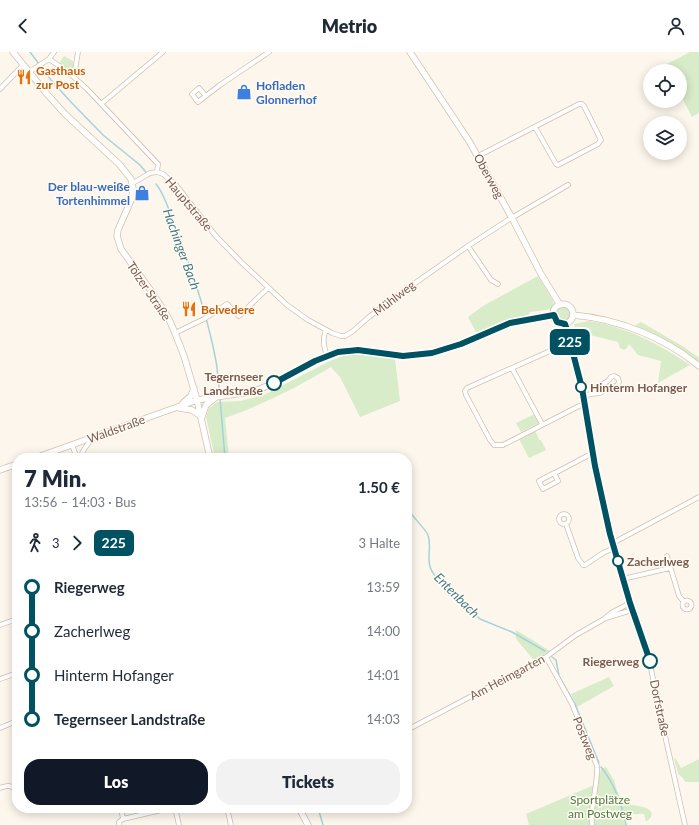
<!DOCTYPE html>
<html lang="de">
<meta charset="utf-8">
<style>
:root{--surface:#fff;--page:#f2f2f3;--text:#1f2937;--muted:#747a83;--accent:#111827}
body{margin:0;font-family:Lato,sans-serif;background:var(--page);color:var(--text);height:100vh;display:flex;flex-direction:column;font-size:15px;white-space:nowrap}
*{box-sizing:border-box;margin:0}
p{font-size:13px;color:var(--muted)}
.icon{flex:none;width:22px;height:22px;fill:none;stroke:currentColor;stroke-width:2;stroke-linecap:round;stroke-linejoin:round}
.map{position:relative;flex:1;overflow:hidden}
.sheet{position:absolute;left:12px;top:401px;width:400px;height:360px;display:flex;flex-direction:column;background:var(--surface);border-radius:16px;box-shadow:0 2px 10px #0003}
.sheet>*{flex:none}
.badge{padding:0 8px;border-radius:6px;font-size:14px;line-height:26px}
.controls{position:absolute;left:643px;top:12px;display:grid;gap:8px}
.controls a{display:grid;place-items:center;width:44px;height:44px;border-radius:50%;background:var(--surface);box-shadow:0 2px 10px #0003;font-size:20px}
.map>.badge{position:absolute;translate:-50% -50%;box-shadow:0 0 0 2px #fff}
.legs{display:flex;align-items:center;gap:6px;height:44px;padding:0 12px;font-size:13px}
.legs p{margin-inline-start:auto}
.head{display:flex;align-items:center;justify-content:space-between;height:68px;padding:0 12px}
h1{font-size:22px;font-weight:800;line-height:30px}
.primary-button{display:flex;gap:8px;margin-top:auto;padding:8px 12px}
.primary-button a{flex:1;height:46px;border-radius:16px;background:var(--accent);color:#fff;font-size:16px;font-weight:800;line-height:46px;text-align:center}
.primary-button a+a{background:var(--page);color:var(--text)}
ul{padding:0 12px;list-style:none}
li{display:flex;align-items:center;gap:14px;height:44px;font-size:15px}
li i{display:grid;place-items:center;width:6px;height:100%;margin:0 5px;background:currentColor}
li i::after{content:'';width:10px;height:10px;margin:-5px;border:3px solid;border-radius:50%;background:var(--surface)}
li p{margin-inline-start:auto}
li:first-child i{background:linear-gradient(#0000 50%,currentColor 0)}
li:last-child i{background:linear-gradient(currentColor 50%,#0000 0)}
header{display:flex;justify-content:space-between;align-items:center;height:52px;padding:0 12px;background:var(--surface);font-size:18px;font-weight:800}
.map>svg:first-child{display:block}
</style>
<header><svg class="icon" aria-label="back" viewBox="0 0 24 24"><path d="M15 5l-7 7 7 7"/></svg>Metrio<svg class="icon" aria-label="person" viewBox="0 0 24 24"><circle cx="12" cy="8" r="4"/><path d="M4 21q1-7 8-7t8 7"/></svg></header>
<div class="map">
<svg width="699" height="773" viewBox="0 0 699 773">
<rect width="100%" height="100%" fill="#fdf6ec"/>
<path fill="#d8ecc9" d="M690,0H699V61L692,65L680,42V19H668L665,13Z
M64,4L73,9V19H71L59,12Z
M538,224L553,249L554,253L552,257L530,260L528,263L513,267L477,282L468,265L483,254Z
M556 262a7 7 0 1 1 14 0a7 7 0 1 1-14 0Z
M589,269C627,275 659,292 690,313L658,331L661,309L638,303L629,292L627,296L624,298L620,296L618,290L586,282L585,287L577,288L574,272Z
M641,270L684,295L699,306V311L645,279L634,274Z
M348,302L368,303L395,307L400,349L360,365L340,325L331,315C298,335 262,353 225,366L229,406H215L206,365L209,356L217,350L241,349L264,343L328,310Z
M535,362L539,371L521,380L516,371Z
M535,378L539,388H541L546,398L529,406L519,387Z
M516,578L550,599L534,608L516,587Z
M609,625L614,634L577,655L571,642Z
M674,706L676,707L681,716L699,707V730H685L683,726L678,722Z
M606,715L613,727H614C615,733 617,740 620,745C627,758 646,750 652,761L651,765L646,770L644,762H622L625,773H529L526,762L594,733V735L596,732L601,717Z"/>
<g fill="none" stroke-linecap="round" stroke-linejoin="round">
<path stroke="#a5d3da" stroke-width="1.5" d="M30,0L51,28L70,49L103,83L140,113L149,124
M156,132C164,141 169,159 174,171C191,215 207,261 216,309C218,320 218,331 220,342
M220,346L225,406
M407,456C411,463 427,479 428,483C433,498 423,510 436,525L480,567L512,580L545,599
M552,605L556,608L559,624L575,652L599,711
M601,715C614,731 622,753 626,773
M318,756L323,773"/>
<g stroke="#d1beb0" stroke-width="5.5">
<path id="street" d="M49,7L68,20L87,37L158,112L157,120
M29,20L49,7L54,0
M74,25L78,0
M0,37L23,13
M205,43L199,36L192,42L198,50L220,33L269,0
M101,52L163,0
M478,104L579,52H582L584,54L601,88L598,92L558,113L556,112L535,75
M133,131L150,121L157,120L163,122L176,133L215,183L240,209L287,253L308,268L332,281L341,284H345L353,279L369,265L398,243L468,194L508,168L568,133
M468,194L491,228L498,232
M565,271L581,335L595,414L609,479L630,551L649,606L657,648L685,773
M326,278C322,287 324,295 327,304
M175,281L204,267L227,252L239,264L268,236
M570,290L467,336L465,339L466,343L490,388L494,393H503L585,351
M512,316L542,372
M583,344L591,342L597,335L608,329L611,325L614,324L618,326L619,330L617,334L610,335L600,341L591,342
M72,393L77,406
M49,402L65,406
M80,406C83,397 87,392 94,386
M554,421L558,429L543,437L539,429L554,421H555L587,404L593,402
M559 467a5 5 0 1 1 10 0a5 5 0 1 1-10 0Z
M566,472L578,506L583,513H585L603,501L614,496
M613,491L699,445
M667,504L679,544L684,550
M623,527L670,516
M682.5 553a4.5 4.5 0 1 1 9 0a4.5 4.5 0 1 1-9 0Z
M606,566L632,558
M0,573L17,567
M546,605L572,652L597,714C598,734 590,753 592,773
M0,627L17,621
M0,676L17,669
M407,678L546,605L576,583L604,567L611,561L630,551
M0,736C7,733 11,733 17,738
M175,756L179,773
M227,756L231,773
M123,767L170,756
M119,773V770L123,767L121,756"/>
</g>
<g stroke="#d6c0b0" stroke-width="7">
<path id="secondary" d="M13,0L47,42L65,62L119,112L131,127L133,136L132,146L118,178L117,184L121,197L154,243L169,267L175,281L184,304L197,348L210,406
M410,0L469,89L512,166L541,222L560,253
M553 262a10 10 0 1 1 20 0a10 10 0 1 1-20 0Z
M573,263C618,267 664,285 699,314
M183,351L191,344L194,336
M179,356L192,358L202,365
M202,365L206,353L216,345
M35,406L197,348L255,339L274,331L315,309L338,300L358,298L403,304L432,301L461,292L510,271L554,263
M0,418L17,412
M299,756L308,773"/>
</g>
<use href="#street" stroke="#fff" stroke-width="4"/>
<use href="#secondary" stroke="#fff" stroke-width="5.5"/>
</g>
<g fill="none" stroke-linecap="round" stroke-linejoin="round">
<g stroke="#fff" stroke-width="9">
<path id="line-1" d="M274,331L315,309L338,300L358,298L403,304L432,301L461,292L510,271L554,263L557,270L565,272L567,278L582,336L595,414L610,482L630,551L650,609"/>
</g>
<use href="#line-1" stroke="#005262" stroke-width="6"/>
</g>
<defs>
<g id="restaurant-bare" transform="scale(1.2)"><path d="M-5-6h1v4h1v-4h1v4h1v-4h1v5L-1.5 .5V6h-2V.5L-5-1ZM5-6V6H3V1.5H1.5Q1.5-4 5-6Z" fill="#e8710a" stroke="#fffaf3" stroke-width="2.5" paint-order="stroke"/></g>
<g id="shop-bare" transform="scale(1.2)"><path d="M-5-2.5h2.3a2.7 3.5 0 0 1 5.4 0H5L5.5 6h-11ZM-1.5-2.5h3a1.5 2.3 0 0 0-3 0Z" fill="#3f7fe0" stroke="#fffaf3" stroke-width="2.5" paint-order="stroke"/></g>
</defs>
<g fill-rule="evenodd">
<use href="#restaurant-bare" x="24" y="25"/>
<use href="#shop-bare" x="244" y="40"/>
<use href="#shop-bare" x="142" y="141"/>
<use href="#restaurant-bare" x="189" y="257"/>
</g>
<g fill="#fff" stroke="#005262" stroke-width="2">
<circle cx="274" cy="331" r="7"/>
<circle cx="581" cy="335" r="5"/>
<circle cx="618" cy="509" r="5"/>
<circle cx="650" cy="609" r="7"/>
</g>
<g text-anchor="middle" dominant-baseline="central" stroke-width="3" stroke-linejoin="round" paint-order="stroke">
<g font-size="12" font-weight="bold" fill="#c56008" stroke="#fffaf3" text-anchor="start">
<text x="36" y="18">Gasthaus<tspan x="36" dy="14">zur Post</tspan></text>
<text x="201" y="257">Belvedere</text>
</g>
<g font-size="12" font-weight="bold" fill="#366cbe" stroke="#fffaf3" text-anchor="start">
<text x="256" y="33">Hofladen<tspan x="256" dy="14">Glonnerhof</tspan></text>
<text x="130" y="134" text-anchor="end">Der blau-weiße<tspan x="130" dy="14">Tortenhimmel</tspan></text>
</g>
<g font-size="12" fill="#7a5c4d" stroke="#fffaf3">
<text transform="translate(489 124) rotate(61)">Oberweg</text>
<text transform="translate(189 152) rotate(50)">Hauptstraße</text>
<text transform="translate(149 239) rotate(56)">Tölzer Straße</text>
<text transform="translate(394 246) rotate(-37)">Mühlweg</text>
<text transform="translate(116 377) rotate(-20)">Waldstraße</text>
<text transform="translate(507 625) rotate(-28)">Am Heimgarten</text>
<text transform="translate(660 656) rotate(78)">Dorfstraße</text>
<text transform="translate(585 686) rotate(68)">Postweg</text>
</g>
<g font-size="12" font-weight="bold" fill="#7a5c4d" stroke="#fffaf3" text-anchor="end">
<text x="263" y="324">Tegernseer<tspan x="263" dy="14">Landstraße</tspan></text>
<text x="590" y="335" text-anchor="start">Hinterm Hofanger</text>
<text x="627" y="509" text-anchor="start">Zacherlweg</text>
<text x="639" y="609">Riegerweg</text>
</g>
<g font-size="12" fill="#537a41" stroke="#fffaf3">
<text x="600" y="747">Sportplätze<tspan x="600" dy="14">am Postweg</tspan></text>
</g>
<g font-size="13" font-style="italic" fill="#437c86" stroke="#fffaf3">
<text transform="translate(182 197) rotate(70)">Hachinger Bach</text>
<text transform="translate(457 543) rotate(45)">Entenbach</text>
</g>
</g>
</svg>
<div class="controls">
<a><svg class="icon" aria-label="locate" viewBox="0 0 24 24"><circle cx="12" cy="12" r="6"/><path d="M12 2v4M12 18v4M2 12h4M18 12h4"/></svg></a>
<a><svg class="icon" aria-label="layers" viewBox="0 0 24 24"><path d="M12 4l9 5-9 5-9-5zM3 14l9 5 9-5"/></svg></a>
</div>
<b class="badge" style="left:570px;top:290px;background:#005262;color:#fff">225</b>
<section class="sheet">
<div class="head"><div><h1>7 Min.</h1><p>13:56 – 14:03 · Bus</p></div><b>1.50 €</b></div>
<div class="legs"><svg class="icon" aria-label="walk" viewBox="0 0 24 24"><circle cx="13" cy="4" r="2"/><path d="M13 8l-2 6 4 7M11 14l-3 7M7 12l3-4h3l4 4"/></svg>3<svg class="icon" aria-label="forward" viewBox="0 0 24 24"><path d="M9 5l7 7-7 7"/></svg><b class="badge" style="background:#005262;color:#fff">225</b><p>3 Halte</p></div>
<ul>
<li><i style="color:#005262"></i><b>Riegerweg</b><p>13:59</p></li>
<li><i style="color:#005262"></i><span>Zacherlweg</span><p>14:00</p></li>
<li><i style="color:#005262"></i><span>Hinterm Hofanger</span><p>14:01</p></li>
<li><i style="color:#005262"></i><b>Tegernseer Landstraße</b><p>14:03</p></li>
</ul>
<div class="primary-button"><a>Los</a><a>Tickets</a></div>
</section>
</div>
